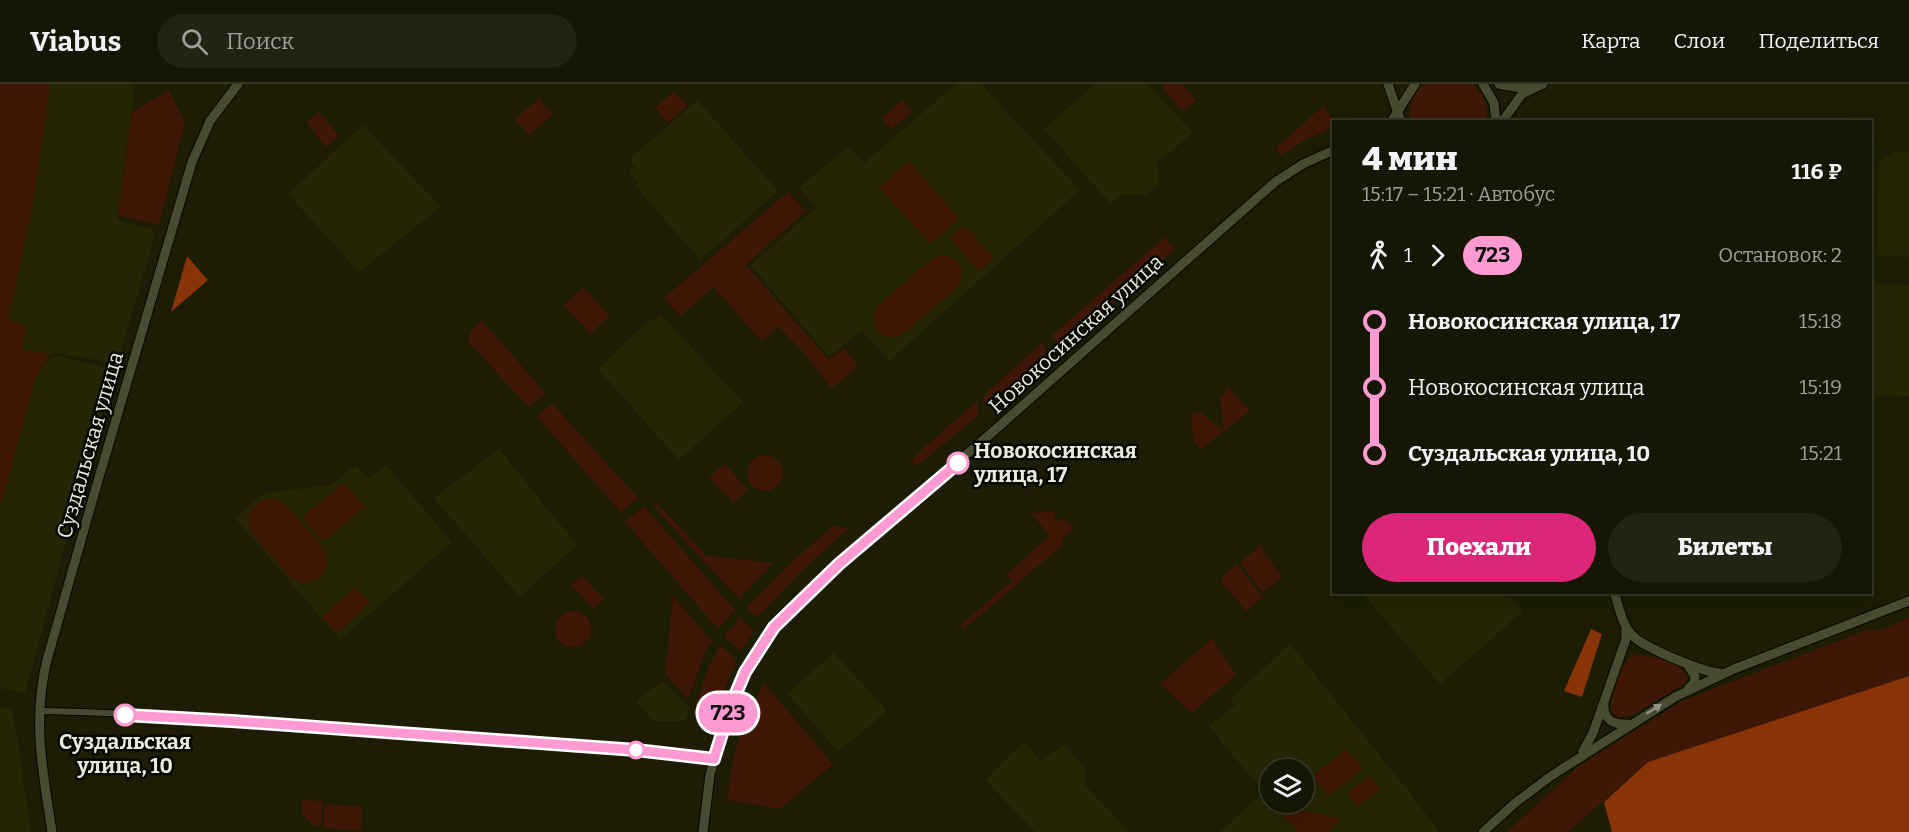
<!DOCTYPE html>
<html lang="ru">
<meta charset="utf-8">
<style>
:root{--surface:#151603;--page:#222312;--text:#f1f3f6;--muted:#9d9f9a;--line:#343525;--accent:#db2777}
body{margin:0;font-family:Bitter,serif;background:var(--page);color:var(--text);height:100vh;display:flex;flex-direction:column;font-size:22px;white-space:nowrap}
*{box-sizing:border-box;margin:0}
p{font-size:20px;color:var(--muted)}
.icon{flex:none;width:33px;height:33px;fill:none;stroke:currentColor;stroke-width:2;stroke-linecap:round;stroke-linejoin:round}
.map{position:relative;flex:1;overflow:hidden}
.drawer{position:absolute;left:1332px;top:36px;width:540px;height:474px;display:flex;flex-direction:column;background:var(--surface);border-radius:0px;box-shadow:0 6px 24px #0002,0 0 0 2px var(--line)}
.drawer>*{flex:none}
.badge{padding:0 12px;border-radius:20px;font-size:21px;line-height:39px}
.tools{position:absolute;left:1260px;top:675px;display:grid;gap:12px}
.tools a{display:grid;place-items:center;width:54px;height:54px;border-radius:50%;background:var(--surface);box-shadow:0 6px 24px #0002,0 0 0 2px var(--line);font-size:30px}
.map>.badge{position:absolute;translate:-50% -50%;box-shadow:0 0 0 3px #fff}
.legs{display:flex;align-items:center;gap:9px;height:66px;padding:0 30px;font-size:20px}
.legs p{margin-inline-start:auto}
.summary{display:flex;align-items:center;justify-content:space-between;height:102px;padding:0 30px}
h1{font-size:33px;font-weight:800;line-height:45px}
.primary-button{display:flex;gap:12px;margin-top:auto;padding:12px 30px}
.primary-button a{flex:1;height:69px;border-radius:36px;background:var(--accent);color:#fff;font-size:24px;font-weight:800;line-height:69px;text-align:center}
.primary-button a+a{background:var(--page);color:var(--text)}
ul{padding:0 30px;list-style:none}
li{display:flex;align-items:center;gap:21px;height:66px;font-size:22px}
li i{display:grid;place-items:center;width:9px;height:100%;margin:0 8px;background:currentColor}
li i::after{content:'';width:15px;height:15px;margin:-8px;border:4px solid;border-radius:50%;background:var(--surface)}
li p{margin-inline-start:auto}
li:first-child i{background:linear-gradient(#0000 50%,currentColor 0)}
li:last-child i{background:linear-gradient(currentColor 50%,#0000 0)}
header{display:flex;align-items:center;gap:36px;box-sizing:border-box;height:84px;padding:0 30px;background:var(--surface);border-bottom:2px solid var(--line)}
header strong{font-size:28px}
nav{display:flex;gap:33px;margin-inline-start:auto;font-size:21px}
.search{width:420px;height:54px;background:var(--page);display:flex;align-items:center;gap:15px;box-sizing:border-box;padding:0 21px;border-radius:33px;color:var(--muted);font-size:22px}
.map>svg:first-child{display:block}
</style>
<header>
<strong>Viabus</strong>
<div class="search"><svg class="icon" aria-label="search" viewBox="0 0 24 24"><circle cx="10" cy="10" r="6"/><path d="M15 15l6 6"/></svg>Поиск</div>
<nav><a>Карта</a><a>Слои</a><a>Поделиться</a></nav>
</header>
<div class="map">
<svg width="1909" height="748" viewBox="0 0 1909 748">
<rect width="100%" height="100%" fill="#1c1d04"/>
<path fill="#252604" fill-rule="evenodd" d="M50,0H135L117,137L153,145L154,155L117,280L57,269L49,271L22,265L8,237L33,119Z
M956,0H981L1080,106L889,277L862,247L829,273L751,181L816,124L799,104L849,62L864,79Z
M1095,0H1148L1193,49L1157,79L1160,100L1146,111H1120L1110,119L1044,45Z
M697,16L778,107L700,176L635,102L638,99L629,89L636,83L630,75Z
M363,41L441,123L359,188L288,110Z
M1897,67L1909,68V173L1876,172L1878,77Z
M1871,200L1909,201V312L1871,311Z
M661,231L743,318L679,376L598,285L651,234L654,237Z
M54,271L115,286L76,420L25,609L0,604V425L36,292L48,275Z
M499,365L577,461L520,513L434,414Z
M356,381L368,395L386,381L452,458L340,556L235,434L264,409L331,401Z
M1362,509H1507L1523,527L1440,600Z
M1290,560L1407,705L1439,748H1220L1263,708L1209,642L1235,621L1230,615ZM1270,686H1304V718H1270Z
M834,569L887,627L838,668L787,609Z
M663,597L690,624L685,637H654L636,617Z
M0,623L13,625L31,748H0Z
M1024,658L1041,677L1064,660L1086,684L1085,701L1129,748H1035L985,696Z"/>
<path fill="#3f1706" d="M0,0H50L33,119L8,236L27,242L22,265L49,271L36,292L0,425Z
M1163,0H1182L1196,16L1183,28L1161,2Z
M1425,0H1472C1484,10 1488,22 1487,37H1410C1408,22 1413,10 1425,0Z
M169,6L185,39L159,141L118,131L132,28Z
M674,7L687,22L668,39L655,24Z
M539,14L553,30L529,51L515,35Z
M903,16L912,28L891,45L882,33Z
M1323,22L1335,37L1334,38L1333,43L1305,56L1281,71L1276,64Z
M319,27L339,52L326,63L306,38Z
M909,77L959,135L930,160L879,103Z
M788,108L806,127L746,181L829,276L844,264L858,282L832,305L805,270L778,242L762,258L714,203L680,232L664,214Z
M962,143H966L992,172V175L981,186L977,185L953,157L952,152Z
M1165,153L1175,165L1062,264L1051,252Z
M943,171C961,175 966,185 959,202L902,251C881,258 869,244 876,223L931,176Z
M583,203L610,232L590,250L564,221Z
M482,236L546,310L528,323L468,257L470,248Z
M1042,259L1051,270L986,326L983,312Z
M1229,304L1250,327L1201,365L1194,358L1191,330L1200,328L1224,346L1220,312Z
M977,317L979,331L917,382L911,375Z
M552,319L638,414L621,429L537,332Z
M747 389a18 18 0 1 1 36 0a18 18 0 1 1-36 0Z
M725,380L748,406L733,419L709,393Z
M344,399L365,423L323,458L302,433Z
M265,415H275L284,419L325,466L327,481L320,494L306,499L292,495L251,448C246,433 250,422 265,415Z
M657,419L706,471L773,479L739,515L653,422Z
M644,422L735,526L718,545L625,438Z
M1054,427L1055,435L1067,437L1074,444L1061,456L1064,460L963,546L960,541L1012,497L1006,491L1050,451L1030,429Z
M833,442L849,444L806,483L757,533L746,523L794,476Z
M1260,461L1282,494L1262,508L1240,479Z
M1237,480L1263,513L1246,527L1219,495Z
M582,492L604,515L593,525L571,501Z
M355,503L370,519L337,549L322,533Z
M673,512L712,557L705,568L688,615L665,590Z
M555 545a18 18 0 1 1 36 0a18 18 0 1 1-36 0Z
M740,533L754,547L741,567L724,553Z
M1909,534V592L1648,678L1568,748H1507L1580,681L1684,616L1869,545L1879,546Z
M1212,554L1236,591L1192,629L1160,600Z
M720,561L737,576L711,635L693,630L708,584Z
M1633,571C1648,570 1684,577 1688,594L1684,600L1630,632L1618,633L1611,627C1610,616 1622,575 1633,571Z
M764,599L833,680L780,725L727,716L733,673L745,638Z
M1346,665L1363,685L1328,712L1312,692Z
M1369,692L1380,705L1357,723L1347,710Z
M302,716L323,717L321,741H312L302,729Z
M1273,719H1276L1341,735L1328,748H1298Z
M325,720L362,722L361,747L323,744Z"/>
<path fill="#893308" d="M187,172L208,196L171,228Z
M1591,545L1602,550L1582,613L1564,607Z
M1909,592V748H1612L1604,718L1648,678Z"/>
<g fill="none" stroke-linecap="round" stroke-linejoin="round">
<g stroke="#070700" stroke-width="8">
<path id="street" d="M40,627C161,629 281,641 402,650C506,657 611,659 714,675"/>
</g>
<g stroke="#070700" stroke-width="11">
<path id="secondary" d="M1388,0L1401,38
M1483,0L1494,19L1496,38
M1499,0L1520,4L1530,3
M1391,38L1415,0
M1502,38L1522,10L1543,0
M1614,508C1619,522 1622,541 1632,551C1642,563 1705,589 1720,589
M1686,579L1695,592L1694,599L1688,605
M1604,620C1603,635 1613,641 1627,640
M1583,667L1593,649L1626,555V543
M52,748C43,688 32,637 47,576L95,407L192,78L210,37L238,0
M703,748L710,691L720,652L745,588L773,543L839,480L988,352L1275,98L1303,80L1334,66
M1483,748L1515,719L1551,692L1675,613L1734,585L1909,517"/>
</g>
<use href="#street" stroke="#494b30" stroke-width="6"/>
<use href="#secondary" stroke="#494b30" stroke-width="9"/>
</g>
<defs><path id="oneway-solid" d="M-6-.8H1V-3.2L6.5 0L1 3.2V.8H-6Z" transform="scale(1.5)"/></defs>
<use fill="#91937d" href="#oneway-solid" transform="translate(1654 625) rotate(-32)"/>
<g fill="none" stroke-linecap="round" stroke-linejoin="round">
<g stroke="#fff" stroke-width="14">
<path id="line-1" d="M125,631L232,637L636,666L714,675L731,621L745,588L774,543L839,480L958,379"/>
</g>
<use href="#line-1" stroke="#ff9ad2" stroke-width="9"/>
</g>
<g fill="#fff" stroke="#ff9ad2" stroke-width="3">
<circle cx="958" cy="379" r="10"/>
<circle cx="125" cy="631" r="10"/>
<circle cx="636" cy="666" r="8"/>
</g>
<g text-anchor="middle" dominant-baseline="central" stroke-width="5" stroke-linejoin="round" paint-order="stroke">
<g font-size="21" fill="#eaebdb" stroke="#060701">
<text transform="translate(1076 250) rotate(-42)">Новокосинская улица</text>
<text transform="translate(90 361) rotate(-74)">Суздальская улица</text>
</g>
<g font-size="21" font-weight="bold" fill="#eaebdb" stroke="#060701" text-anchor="start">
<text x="974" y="367">Новокосинская<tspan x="974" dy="24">улица, 17</tspan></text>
<text x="125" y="658" text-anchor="middle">Суздальская<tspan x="125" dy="24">улица, 10</tspan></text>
</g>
</g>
</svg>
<div class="tools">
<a><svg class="icon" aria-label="layers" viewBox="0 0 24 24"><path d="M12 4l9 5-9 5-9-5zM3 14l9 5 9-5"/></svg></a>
</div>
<b class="badge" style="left:728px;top:629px;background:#ff9ad2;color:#111">723</b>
<section class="drawer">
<div class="summary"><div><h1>4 мин</h1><p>15:17 – 15:21 · Автобус</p></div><b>116 ₽</b></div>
<div class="legs"><svg class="icon" aria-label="walk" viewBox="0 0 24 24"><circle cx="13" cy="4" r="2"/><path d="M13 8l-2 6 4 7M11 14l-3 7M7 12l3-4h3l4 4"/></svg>1<svg class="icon" aria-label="forward" viewBox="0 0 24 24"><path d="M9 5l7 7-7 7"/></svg><b class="badge" style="background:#ff9ad2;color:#111">723</b><p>Остановок: 2</p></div>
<ul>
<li><i style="color:#ff9ad2"></i><b>Новокосинская улица, 17</b><p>15:18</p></li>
<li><i style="color:#ff9ad2"></i><span>Новокосинская улица</span><p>15:19</p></li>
<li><i style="color:#ff9ad2"></i><b>Суздальская улица, 10</b><p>15:21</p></li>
</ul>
<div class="primary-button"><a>Поехали</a><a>Билеты</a></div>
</section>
</div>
